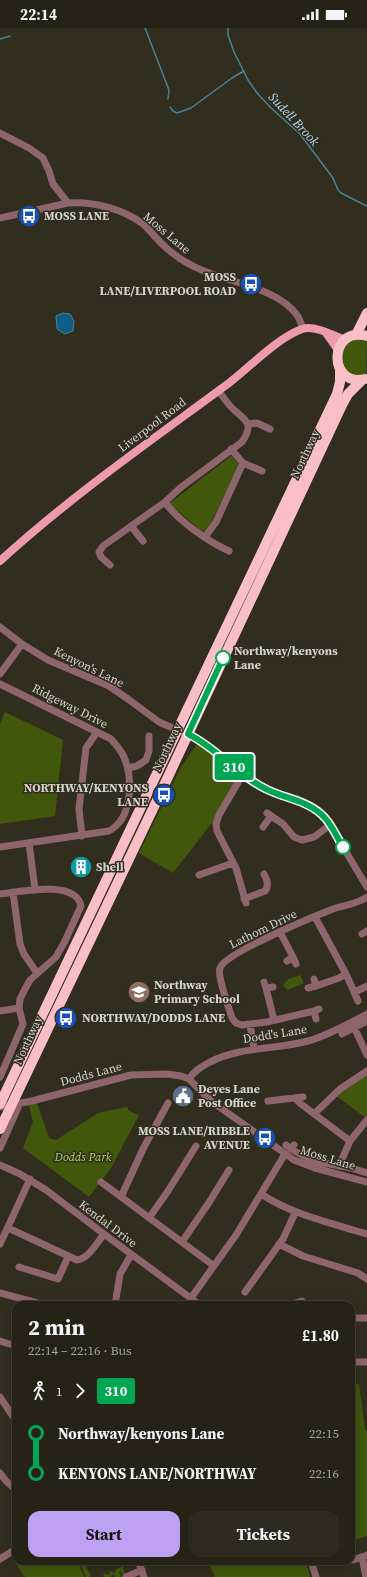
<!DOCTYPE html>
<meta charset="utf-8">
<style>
:root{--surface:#262216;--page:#2e2a1f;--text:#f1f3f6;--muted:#a4a4a1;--line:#423f35;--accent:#bca0f2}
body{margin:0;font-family:"Source Serif 4",serif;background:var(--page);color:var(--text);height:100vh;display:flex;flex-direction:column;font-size:15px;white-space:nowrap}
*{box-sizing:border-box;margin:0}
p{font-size:13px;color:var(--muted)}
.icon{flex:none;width:22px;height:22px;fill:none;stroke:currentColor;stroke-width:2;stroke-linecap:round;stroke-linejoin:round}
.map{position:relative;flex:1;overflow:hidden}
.details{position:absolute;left:12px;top:1273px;width:343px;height:264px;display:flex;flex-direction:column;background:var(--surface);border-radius:12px;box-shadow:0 2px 10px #0003,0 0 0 1px var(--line)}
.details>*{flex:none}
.badge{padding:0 8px;border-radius:3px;font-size:14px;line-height:26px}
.map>.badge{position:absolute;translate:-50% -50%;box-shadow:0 0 0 2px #fff}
.legs{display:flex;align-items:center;gap:6px;height:44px;padding:0 16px;font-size:13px}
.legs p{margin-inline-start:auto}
.head{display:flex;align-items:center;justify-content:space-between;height:68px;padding:0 16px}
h1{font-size:22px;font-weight:700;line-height:30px}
.cta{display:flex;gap:8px;margin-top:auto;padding:8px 16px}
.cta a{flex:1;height:46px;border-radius:12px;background:var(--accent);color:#111;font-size:16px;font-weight:700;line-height:46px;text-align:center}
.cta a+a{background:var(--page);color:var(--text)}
ul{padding:0 16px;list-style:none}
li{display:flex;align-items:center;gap:14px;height:40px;font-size:15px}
li i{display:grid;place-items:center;width:6px;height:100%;margin:0 5px;background:currentColor}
li i::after{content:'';width:10px;height:10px;margin:-5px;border:3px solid;border-radius:50%;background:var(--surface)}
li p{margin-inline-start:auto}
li:first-child i{background:linear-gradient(#0000 50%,currentColor 0)}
li:last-child i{background:linear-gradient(currentColor 50%,#0000 0)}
.status{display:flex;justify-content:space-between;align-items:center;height:28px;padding:0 20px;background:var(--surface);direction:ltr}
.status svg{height:11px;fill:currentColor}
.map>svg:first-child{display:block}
</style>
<div class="status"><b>22:14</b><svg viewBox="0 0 49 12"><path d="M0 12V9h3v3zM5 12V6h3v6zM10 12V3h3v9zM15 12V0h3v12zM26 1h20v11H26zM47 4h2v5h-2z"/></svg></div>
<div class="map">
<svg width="367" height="1549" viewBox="0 0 367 1549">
<rect width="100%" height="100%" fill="#322e1e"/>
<path fill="#40570c" d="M354,312H360L367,314L366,347L354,348L344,342L341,324L348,315Z
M231,428L239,436L211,495L205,503H202L172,478L170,475Z
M5,684L63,712L55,788L0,796V696Z
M199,713L242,747L217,791L211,796L173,845L139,825L181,739Z
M300,947L304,955L288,962L283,958L288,951Z
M367,1044V1089L366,1090L335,1067Z
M37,1075L49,1110L56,1112L98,1085L127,1079L129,1083L139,1087L111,1140L89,1169L23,1120L33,1094L29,1077Z
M359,1356L365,1402H367V1508L351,1513V1357Z
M16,1524V1533H77L84,1549H25L12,1530L13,1526Z
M79,1533H84L88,1543L91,1547L89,1548L91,1549H86Z
M208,1533H306L310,1549H215Z
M124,1538L123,1541L127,1547L126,1545L122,1547L121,1544H119L121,1549H115L114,1546L111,1548V1549H104L103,1547L106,1545L107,1547L110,1546L109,1544L112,1543L113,1545L116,1544L115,1542Z"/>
<path fill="#0d5e84" stroke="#498199" d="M63,285L70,286L74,293L73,303L65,306L57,301L56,288Z"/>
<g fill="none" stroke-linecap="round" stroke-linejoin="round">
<path stroke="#498199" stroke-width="1.5" d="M145,0L169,62L168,71
M228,0V7L234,24L248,52L257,65L271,80L300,106L333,150L338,162L341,165L367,178
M0,11L10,8
M170,79L173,83L177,85L191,80L232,50L244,43"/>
<path stroke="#8e656c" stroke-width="7" d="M0,105L29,120L43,130L49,143L53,156L68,175
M0,190L68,175C93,173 123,181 143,196C149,201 154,208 160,214C169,223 179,231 191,237C222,254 276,258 297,287C300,291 301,296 303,301
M248,396L257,395L270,401
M231,421L243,435L262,443
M165,474C177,492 209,514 229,523
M131,498L143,513
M205,509L216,494L243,435
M110,537L101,529L99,524L103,518L165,474L180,460L242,414C255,395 245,392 232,380C227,375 223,368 218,363
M0,599L22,616L48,632L109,658L128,671L159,694L200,712L257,756L277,765L308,777L320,785L330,797L367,859
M0,646L22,616
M0,656L111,711C116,717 121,722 124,729C133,751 133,790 109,803L0,819
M128,740L137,738L146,732L149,723V708
M243,746L219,787L216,796L217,803L236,840L246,875
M267,785L283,796L294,809L302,812L314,809L330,797
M263,799L271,788
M82,808L79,781L86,720L97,704
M29,815L35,861
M199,847L233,835
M13,864L20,916L24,926L37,945
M0,866C18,864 76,851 81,878L65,913L56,929L30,952L24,963L20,971L19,980L23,996L0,1049
M244,871L265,863C269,858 267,851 264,846
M315,889L346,946L358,973
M280,904L293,929
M362,906L367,903
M287,933L293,929L296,936
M264,954L266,960L273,959
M316,958L339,950L346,946
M266,960L274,992
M308,960L316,958L314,951
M355,964L367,958
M0,983L19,980
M314,983L267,994L242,997L236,995L232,990C229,980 217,948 220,940C225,925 315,888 333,881C344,877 357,876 367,869
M316,991L314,983L319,981
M250,996L254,1021
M354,999L367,1027
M342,1006L367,993
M189,1051C194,1043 201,1039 210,1034C242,1018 275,1022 308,1013C329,1007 348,996 367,986
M295,1070L301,1076L350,1113
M268,1073L303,1069
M0,1079L32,1073L131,1047L167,1046L181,1048L189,1051L211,1073L294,1132L315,1140L367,1154
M314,1086L340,1061L367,1043
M286,1117L291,1121L294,1117
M0,1120L20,1075
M291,1121L307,1130L319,1134
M0,1137L20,1146L46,1162L104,1206L200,1277
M339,1138L350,1113L367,1092
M315,1140L319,1134L351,1140L367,1145
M101,1154L214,1238
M261,1166C293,1187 331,1195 367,1206
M121,1169L143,1121L168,1075
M149,1190L168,1163L196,1118
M8,1200L77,1232C88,1231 97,1215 104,1206
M182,1214L210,1173L229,1142
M0,1216L30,1151
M279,1216L303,1228L358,1245L367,1251
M19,1239L58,1251L68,1229
M245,1264L283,1211L295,1185
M0,1265L45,1277
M191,1270L236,1207L285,1126
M295,1275L302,1273
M115,1277L120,1246L131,1227
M351,1290H367
M0,1313L16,1318
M351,1334H367
M0,1369L16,1393
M0,1445L6,1453L16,1462
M362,1529L366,1549
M0,1531L16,1521
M353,1532L367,1527
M138,1533L144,1549
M311,1533L316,1549
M126,1549L142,1542"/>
<path stroke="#ed9ba8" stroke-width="8" d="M326,305L338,322
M0,533C71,468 152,412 229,355C250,339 277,310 302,301C314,297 333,307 345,312"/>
<path stroke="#fabec7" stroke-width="10" d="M356,307L367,285
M365,351C328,360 328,297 367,308
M0,1076L337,366L340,354V341
M0,1101L160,766L343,375L348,366L362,352"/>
</g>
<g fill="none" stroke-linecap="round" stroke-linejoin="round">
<g stroke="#fff" stroke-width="9">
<path id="line-1" d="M223,630L188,706C217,720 238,748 268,762C285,770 307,773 321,786C331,794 336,808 343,819"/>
</g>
<use href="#line-1" stroke="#00a651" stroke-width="6"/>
</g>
<defs>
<g id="bus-disc" transform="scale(1.15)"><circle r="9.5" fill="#1a4fb4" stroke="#322e1e"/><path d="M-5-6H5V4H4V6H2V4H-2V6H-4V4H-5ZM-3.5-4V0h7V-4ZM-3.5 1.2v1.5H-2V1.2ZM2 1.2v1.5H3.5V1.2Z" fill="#fff"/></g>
<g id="building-disc" transform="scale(1.15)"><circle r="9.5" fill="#0f9aa8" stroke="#322e1e"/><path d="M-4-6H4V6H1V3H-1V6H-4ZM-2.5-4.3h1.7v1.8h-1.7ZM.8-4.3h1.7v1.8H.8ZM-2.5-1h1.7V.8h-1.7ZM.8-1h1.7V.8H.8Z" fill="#fff"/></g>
<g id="school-disc" transform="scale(1.15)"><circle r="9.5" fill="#8d6e63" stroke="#322e1e"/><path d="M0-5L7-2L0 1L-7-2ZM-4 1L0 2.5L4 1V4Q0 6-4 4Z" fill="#fff"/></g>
<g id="civic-disc" transform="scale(1.15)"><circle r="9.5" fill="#5c6f8a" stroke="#322e1e"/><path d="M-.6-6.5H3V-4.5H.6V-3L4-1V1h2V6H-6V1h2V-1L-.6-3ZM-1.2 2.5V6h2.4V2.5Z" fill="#fff"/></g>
</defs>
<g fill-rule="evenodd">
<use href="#bus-disc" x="29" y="188"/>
<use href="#bus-disc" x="251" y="256"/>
<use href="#bus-disc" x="164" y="767"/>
<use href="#building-disc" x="81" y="839"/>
<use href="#school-disc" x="139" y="964"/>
<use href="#bus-disc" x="66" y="990"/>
<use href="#civic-disc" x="183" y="1068"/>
<use href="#bus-disc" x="265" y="1110"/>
</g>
<g fill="#fff" stroke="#00a651" stroke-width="2">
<circle cx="223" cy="630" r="7"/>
<circle cx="343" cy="819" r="7"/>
</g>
<g text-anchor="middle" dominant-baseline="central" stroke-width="3" stroke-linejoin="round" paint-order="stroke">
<g font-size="12" font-weight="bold" fill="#d5d3c9" stroke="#322e1e" text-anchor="start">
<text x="44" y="188">MOSS LANE</text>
<text x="236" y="249" text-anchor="end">MOSS<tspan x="236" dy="14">LANE/LIVERPOOL ROAD</tspan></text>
<text x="148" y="760" text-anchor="end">NORTHWAY/KENYONS<tspan x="148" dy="14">LANE</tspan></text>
<text x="96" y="839">Shell</text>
<text x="154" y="957">Northway<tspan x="154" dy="14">Primary School</tspan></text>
<text x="82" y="990">NORTHWAY/DODDS LANE</text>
<text x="198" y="1061">Deyes Lane<tspan x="198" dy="14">Post Office</tspan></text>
<text x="250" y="1103" text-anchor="end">MOSS LANE/RIBBLE<tspan x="250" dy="14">AVENUE</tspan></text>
</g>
<g font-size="12" fill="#d5d3c9" stroke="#322e1e">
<text transform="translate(167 205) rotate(40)">Moss Lane</text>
<text transform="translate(152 397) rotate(-37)">Liverpool Road</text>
<text transform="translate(305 426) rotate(-65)">Northway</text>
<text transform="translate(89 639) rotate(26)">Kenyon's Lane</text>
<text transform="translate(70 678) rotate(27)">Ridgeway Drive</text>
<text transform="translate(167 719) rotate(-65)">Northway</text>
<text transform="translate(263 901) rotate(-26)">Lathom Drive</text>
<text transform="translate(275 1006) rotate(-9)">Dodd's Lane</text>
<text transform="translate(28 1012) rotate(-65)">Northway</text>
<text transform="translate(91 1046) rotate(-15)">Dodds Lane</text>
<text transform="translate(328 1130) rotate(17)">Moss Lane</text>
<text transform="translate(108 1196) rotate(37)">Kendal Drive</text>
</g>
<g font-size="12" font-weight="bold" fill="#d5d3c9" stroke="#322e1e" text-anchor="start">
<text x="234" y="623">Northway/kenyons<tspan x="234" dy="14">Lane</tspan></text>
</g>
<g font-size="12" font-style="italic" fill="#acd464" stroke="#322e1e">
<text x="83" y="1129">Dodds Park</text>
</g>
<g font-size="13" font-style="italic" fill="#afdaf5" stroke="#322e1e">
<text transform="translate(294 91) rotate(47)">Sudell Brook</text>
</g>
</g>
</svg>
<b class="badge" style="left:234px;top:739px;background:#00a651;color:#fff">310</b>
<section class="details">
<div class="head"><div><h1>2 min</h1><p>22:14 – 22:16 · Bus</p></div><b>£1.80</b></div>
<div class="legs"><svg class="icon" aria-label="walk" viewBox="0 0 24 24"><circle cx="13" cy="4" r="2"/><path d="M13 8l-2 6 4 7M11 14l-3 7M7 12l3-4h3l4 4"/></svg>1<svg class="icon" aria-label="forward" viewBox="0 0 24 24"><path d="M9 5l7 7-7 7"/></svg><b class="badge" style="background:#00a651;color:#fff">310</b></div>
<ul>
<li><i style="color:#00a651"></i><b>Northway/kenyons Lane</b><p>22:15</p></li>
<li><i style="color:#00a651"></i><b>KENYONS LANE/NORTHWAY</b><p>22:16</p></li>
</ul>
<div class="cta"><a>Start</a><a>Tickets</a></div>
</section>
</div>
